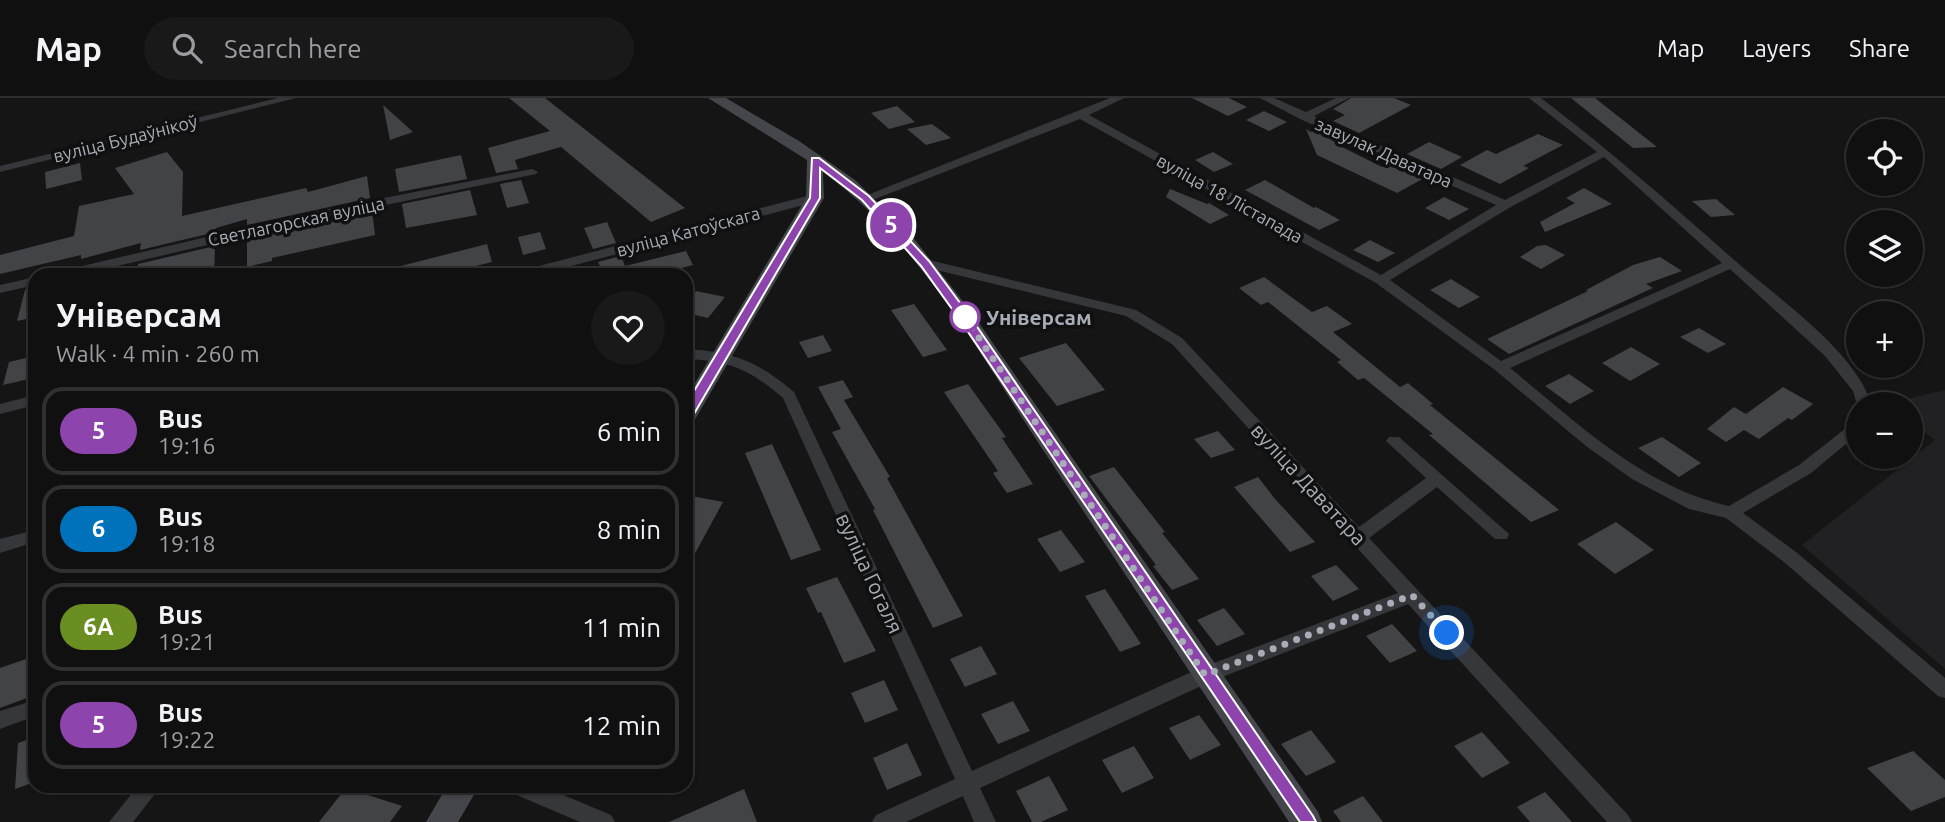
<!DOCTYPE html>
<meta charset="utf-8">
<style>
:root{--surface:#101010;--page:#191919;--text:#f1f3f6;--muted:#9c9d9f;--line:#303030}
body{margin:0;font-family:Ubuntu,sans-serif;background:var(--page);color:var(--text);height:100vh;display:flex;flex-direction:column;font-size:26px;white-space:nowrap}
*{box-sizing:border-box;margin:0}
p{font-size:23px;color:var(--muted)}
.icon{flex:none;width:38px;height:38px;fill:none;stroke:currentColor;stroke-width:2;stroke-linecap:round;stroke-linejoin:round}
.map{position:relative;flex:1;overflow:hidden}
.details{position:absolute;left:28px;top:170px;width:665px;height:525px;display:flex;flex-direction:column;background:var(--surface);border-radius:21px;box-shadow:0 2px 5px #0004,0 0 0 2px var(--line)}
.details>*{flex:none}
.badge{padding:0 14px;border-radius:23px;font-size:24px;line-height:46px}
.buttons{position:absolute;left:1846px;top:21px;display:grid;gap:14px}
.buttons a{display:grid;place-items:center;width:77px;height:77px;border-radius:50%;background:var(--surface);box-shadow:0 2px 5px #0004,0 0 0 2px var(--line);font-size:35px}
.you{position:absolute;width:35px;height:35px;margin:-18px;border:5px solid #fff;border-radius:50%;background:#1a73e8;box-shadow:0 0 0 10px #1a73e833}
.map>.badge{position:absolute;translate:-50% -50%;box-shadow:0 0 0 4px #fff}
.round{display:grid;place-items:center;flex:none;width:74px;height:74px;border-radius:37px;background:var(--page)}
.summary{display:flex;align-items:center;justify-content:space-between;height:119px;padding:0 28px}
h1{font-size:33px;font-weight:600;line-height:52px}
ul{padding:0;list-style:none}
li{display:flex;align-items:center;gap:21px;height:88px;margin:0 14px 10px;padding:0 14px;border:4px solid var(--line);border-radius:21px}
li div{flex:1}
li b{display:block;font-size:26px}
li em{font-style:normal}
li .badge{min-width:77px;font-weight:700;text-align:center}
header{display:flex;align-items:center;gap:42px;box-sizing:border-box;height:98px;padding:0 35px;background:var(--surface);border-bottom:2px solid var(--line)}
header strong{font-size:33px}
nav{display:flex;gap:38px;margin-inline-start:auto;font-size:24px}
.search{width:490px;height:63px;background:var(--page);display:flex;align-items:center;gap:18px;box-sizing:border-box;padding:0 24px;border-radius:38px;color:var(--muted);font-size:26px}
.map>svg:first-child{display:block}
</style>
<header>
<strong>Map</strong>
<div class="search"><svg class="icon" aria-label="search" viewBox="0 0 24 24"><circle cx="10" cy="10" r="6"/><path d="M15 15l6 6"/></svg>Search here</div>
<nav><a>Map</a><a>Layers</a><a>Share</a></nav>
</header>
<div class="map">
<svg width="1945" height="724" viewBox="0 0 1945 724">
<rect width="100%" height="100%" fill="#151516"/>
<path fill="#212123" d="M1945,292V571L1802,447L1935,342L1911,324V306H1886Z"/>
<path fill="#414346" d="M509,0H545L685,110L651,124L561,49L515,62L518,71L496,75L488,50L550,33Z
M1192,0H1229L1247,9L1228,18Z
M1351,0H1394L1411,7L1359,35L1333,23L1345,17L1333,11Z
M1571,0H1595L1657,49L1633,50Z
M383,7L402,24L413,34L390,42Z
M897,8L915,24L889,31L871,15Z
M1264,13L1287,24L1269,33L1246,22Z
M932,26L951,40L926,47L907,31Z
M1306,31L1311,34L1317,31L1343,43L1336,46L1382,69L1391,64L1426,79L1397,95L1317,57Z
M1538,36L1563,47L1523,68L1529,70L1500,86L1460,67L1487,52L1496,56Z
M1429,44L1462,59L1441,71L1407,56Z
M167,54L183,74L182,118L306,90L308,94L367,78L370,100L247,127V121L216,130V134L140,152L141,145L81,161V157L0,176V157L74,138L79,108L134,96L115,70Z
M1213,54L1233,66L1214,74L1195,62Z
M461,57L467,81L399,94L395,71Z
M80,65L82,82L46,91L45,74Z
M521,82L529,105L507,110L500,86Z
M1265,82L1314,110L1316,109L1340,122L1319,132L1245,92Z
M1584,90L1612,106L1545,134L1540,124L1575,105L1566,100Z
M1170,91L1207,106L1209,105L1229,117L1210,126L1166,99Z
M470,92L477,117L406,130L402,106Z
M1444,99L1469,111L1449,122L1425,110Z
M1716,101L1735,117L1711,119L1692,103Z
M372,113L375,137L272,160V163L247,169V140Z
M607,124L616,145L593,151L584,130Z
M540,134L546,151L523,157L518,139Z
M1370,142L1395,155L1378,164L1353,152Z
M487,146L492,164L439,177H394L393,170Z
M1546,147L1565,157L1541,171L1520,159L1537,148Z
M215,148L214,177H137L138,166Z
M686,153L693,167L654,177H604L598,164L621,158L625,168Z
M1660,159L1682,173L1646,186L1653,190L1509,256L1487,241L1588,193L1586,192L1633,167Z
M1264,179L1312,214L1327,208L1352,226L1333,234L1400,289L1408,285L1433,306L1430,307L1559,412L1531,424L1429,337L1433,336L1364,280L1358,282L1337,264L1341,262L1268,204L1261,207L1239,190Z
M1451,181L1480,199L1459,210L1430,192Z
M35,190V219L17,223L25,192Z
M696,193L725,199L708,220L686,215V205Z
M914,206L947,252L923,259L891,212Z
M1699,230L1726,246L1708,255L1680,239Z
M823,237L832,253L808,260L799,244Z
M1066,245L1105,292L1057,308L1019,260Z
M1631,249L1660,266L1630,283L1602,265Z
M35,258L33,280L3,287L9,264Z
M1569,276L1594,293L1570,306L1545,288Z
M843,282L853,299L844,302L890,379L887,380L963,518L933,530L873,412L875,411L832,334L841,331L818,289Z
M968,286L1006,339L1002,340L1033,386L1007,395L993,375L998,373L944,294Z
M1783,289L1813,306L1792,322L1788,320L1759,341L1744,332L1726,344L1707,331L1734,309L1746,316Z
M1218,333L1235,352L1211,360L1194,341Z
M1662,339L1701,365L1679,379L1638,350Z
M772,346L821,452L791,462L745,355Z
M1114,369L1165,434L1162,435L1199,481L1172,492L1153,468L1156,467L1089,378Z
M1258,379L1275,401L1315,444L1290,454L1234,389Z
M686,397L723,404L686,472Z
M1616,424L1654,452L1615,476L1577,446Z
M1061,432L1085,464L1060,474L1037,441Z
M1336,467L1359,491L1333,503L1311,478Z
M837,479L876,553L844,565L821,514L818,515L806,490Z
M1105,491L1141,546L1120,554L1085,498Z
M1224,510L1245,536L1217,548L1197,522Z
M1392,526L1417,553L1390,565L1366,538Z
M981,548L997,576L965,589L950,561Z
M35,558V597L0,610V570Z
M884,582L898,612L865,625L851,595Z
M1013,603L1030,633L998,646L981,616Z
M1199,617L1221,647L1190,662L1169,630Z
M1311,632L1336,664L1306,678L1281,646Z
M1482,634L1510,665L1482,680L1454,648Z
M35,639V684L15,691L18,645Z
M907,645L922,677L887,692L873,660Z
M1134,648L1154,680L1122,695L1102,662Z
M1913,653L1945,682V699L1911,713L1867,670Z
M1049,678L1068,712L1041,724H1032L1016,693Z
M346,690L402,708L390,724H319Z
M744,691L757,724H669Z
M1545,694L1572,724H1530L1517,709Z
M1363,698L1383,724H1341L1333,713Z"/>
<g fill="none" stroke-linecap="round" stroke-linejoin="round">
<path fill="#36373b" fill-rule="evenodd" d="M278,0H296L0,74V68Z
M1110,0H1124L1089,17L1381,177L1496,107L1300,21L1260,0H1274L1306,14L1336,0H1349L1314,18L1505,102L1597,54L1529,0H1541C1608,51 1670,105 1733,161C1774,197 1857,254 1871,306H1858V309L1853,293L1825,258L1730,171L1510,270C1576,324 1644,390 1729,408L1799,367L1850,327L1853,320L1858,319V336L1811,375L1743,415L1796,454L1945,580V600L1938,598L1784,464L1726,420L1689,411L1632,381L1586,348L1495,272L1376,185L1080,21L870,103H862L860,100ZM1604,59L1722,165L1501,263L1390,182L1509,110Z
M532,71L538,74L536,76L318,121L79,177H55L61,173L318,113Z
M815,96L821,100L819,103L537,177H515L516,174Z
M925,161L1136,212L1182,240L1359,429L1426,380L1386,343L1389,339H1399L1509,436L1507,441H1495L1437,389L1369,440L1628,717L1632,724H1607L1408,506L1212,583L980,690L996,724H974L963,698L906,724H872L876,717L955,681L783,300C749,271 730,263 686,261V251C734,254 757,263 794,294L972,673L1198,571L1398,495L1172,246L1126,218L920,168L919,165Z
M35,179V187L0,195V187Z
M35,297V307L0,316V306Z
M35,432V444L0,455V441Z
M35,602V618L0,631V613Z
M138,688H161L133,724H109Z
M509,688H542L611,717L615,724H580L512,695Z"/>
<path fill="#44464b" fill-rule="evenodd" d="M708,0H726L799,43L855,82L912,138L972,215L1318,714L1322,724H1289C1207,600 1125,476 1043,352C979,255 919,144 823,74L824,100L697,318L694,323L686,325V300L806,100L807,62Z
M447,688H479L458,724H426Z"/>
</g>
<path fill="#8e44ad" stroke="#fff" stroke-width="2" d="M812,60H819L869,98L929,163L969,217L1313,718L1316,724H1300L960,222L921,168L862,102L820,70V100L691,321H681L679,318L810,100Z"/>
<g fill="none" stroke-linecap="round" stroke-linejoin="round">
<path stroke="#a7adb6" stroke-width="7" stroke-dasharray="0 12.6" d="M965,219L1205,577L1412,497L1447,535"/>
</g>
<circle fill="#fff" stroke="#8e44ad" stroke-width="3.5" cx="965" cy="219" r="14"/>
<g text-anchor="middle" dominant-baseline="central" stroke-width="7" stroke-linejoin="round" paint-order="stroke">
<g font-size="18" fill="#a7adb6" stroke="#101011">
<text transform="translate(125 40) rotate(-14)">вуліца Будаўнікоў</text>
<text transform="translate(1384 54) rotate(24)">завулак Даватара</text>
<text transform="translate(1230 100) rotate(29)">вуліца 18 Лістапада</text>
<text transform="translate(296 123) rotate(-12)">Светлагорская вуліца</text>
<text transform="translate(688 133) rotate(-15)">вуліца Катоўскага</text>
</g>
<g font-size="21" font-weight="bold" fill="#a7adb6" stroke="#101011" text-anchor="start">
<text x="986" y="219">Універсам</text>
</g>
<g font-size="21" fill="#a7adb6" stroke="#101011">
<text transform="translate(1309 386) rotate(47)">вуліца Даватара</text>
<text transform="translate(870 475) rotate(65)">вуліца Гогаля</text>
</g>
</g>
</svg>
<div class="buttons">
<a><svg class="icon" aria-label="locate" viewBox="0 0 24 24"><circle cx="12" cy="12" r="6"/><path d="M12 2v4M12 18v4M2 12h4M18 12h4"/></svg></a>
<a><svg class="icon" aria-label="layers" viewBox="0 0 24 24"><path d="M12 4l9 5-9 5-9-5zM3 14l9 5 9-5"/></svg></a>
<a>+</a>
<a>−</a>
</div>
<div class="you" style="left:1447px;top:535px"></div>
<b class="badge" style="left:891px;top:127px;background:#8e44ad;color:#fff">5</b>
<section class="details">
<div class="summary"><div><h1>Універсам</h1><p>Walk · 4 min · 260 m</p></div><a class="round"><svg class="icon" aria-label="heart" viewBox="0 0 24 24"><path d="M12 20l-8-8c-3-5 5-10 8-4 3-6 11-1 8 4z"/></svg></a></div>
<ul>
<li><span class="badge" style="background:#8e44ad;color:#fff">5</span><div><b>Bus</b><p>19:16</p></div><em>6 min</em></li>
<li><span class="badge" style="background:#0072bc;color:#fff">6</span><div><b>Bus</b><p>19:18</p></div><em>8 min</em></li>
<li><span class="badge" style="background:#6b8e23;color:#fff">6А</span><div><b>Bus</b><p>19:21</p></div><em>11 min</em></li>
<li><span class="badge" style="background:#8e44ad;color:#fff">5</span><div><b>Bus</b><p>19:22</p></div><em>12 min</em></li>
</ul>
</section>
</div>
